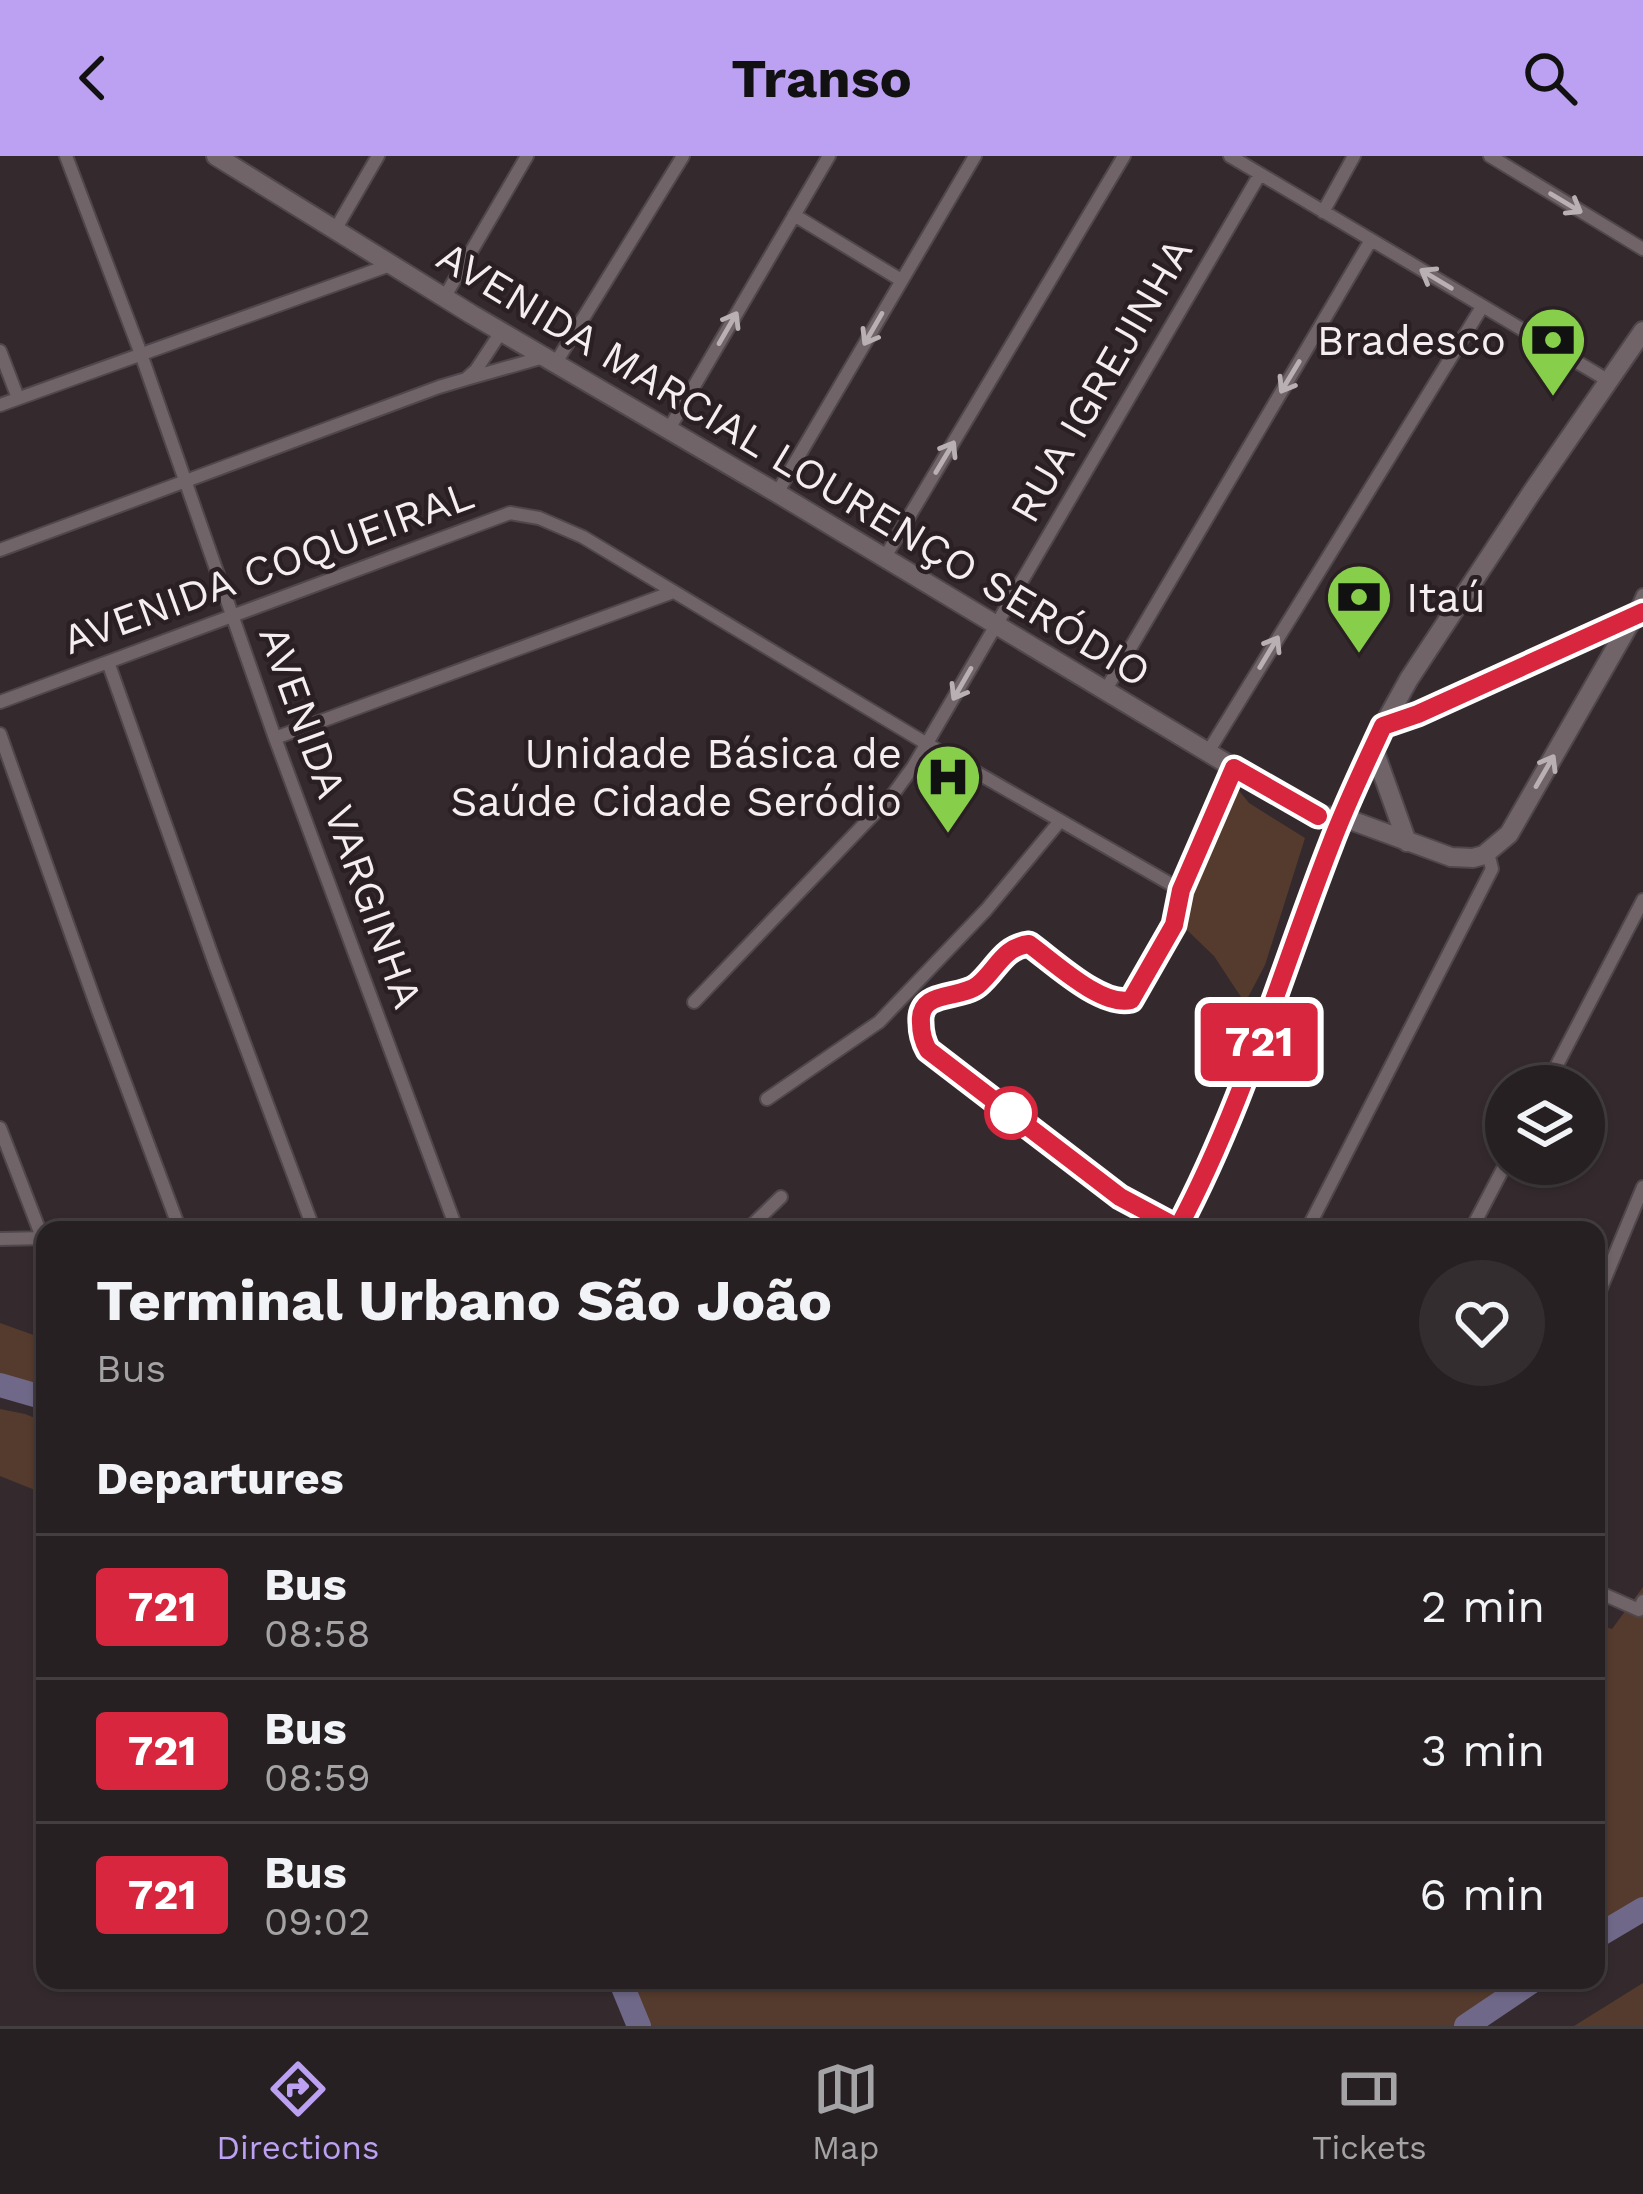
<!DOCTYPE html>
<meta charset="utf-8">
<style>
:root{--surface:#272022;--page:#332d2f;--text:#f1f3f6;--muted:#a4a3a5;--line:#433e40;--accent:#bca0f2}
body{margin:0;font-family:"Work Sans",sans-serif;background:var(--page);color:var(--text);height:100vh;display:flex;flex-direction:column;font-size:45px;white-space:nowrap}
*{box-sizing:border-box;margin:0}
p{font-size:39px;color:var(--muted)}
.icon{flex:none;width:66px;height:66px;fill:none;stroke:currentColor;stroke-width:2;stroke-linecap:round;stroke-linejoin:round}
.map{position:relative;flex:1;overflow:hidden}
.side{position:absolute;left:36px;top:1065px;width:1569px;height:768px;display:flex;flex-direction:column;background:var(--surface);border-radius:24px;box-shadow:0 3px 9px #0004,0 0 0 3px var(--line)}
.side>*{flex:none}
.badge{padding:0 24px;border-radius:9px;font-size:42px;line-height:78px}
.fabs{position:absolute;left:1485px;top:909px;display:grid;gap:24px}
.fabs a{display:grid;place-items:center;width:120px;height:120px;border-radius:50%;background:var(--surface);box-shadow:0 3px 9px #0004,0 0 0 3px var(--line);font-size:60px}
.map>.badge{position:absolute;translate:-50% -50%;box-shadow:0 0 0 6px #fff}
h2{padding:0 60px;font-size:45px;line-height:108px}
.round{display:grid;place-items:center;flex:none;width:126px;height:126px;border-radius:63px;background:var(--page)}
.overview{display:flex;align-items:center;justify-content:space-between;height:204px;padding:0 60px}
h1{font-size:57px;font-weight:700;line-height:90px}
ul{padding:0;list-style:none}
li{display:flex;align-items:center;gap:36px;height:144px;padding:0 60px;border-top:3px solid var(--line)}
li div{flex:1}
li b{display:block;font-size:45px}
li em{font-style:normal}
li .badge{min-width:132px;font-weight:700;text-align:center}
header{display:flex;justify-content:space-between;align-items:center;height:156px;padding:0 60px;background:var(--accent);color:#111;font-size:54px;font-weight:700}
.tabs{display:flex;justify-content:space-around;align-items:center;height:168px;border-top:3px solid var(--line);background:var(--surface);font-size:33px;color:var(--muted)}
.tabs a{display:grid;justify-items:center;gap:6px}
.tabs .current{color:var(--accent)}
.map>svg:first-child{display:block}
</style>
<header><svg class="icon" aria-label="back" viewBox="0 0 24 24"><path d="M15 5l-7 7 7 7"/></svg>Transo<svg class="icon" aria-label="search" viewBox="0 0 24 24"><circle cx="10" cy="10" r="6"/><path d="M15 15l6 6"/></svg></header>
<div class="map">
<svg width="1643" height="1870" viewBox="0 0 1643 1870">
<rect width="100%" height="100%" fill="#342a2e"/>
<path fill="#553b2d" d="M1236,631L1249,647L1305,682L1265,809L1245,847L1214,800L1187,774L1183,750Z
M0,1167L39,1181L42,1197L45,1198V1232L0,1221Z
M0,1253L25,1258L45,1266V1338L0,1320Z
M1643,1431V1756L1619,1765L1596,1781V1468L1612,1473Z
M617,1824H1534L1466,1870H637Z
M1643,1827V1870H1574Z"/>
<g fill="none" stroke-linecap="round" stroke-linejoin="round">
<path stroke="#6f6888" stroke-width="24" d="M0,1229L45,1242
M1596,1781L1643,1753
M620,1824L639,1870
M1466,1870L1534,1824"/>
<g stroke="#4f474b" stroke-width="16">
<path id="minor" d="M66,0L141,198L275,582L457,1074
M1230,0L1609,225
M1490,0L1643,93
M1323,56L1354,0
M794,59L901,124
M335,74L378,0
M444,142L527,0
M501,176L476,214L466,223L544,201
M0,195L18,242
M555,208L683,0
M0,249L390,109
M669,273L829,0
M777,337L975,0
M0,394L439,231L466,223
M885,401L1124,0
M1634,460L1643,439
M108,506L216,811L314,1074
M1105,535L1371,84
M0,546L510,357L539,362L583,381L927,588L1181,734L1234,612
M0,578L98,854L180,1074
M275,582L673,436
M1208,596L1482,151
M694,846L894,637L913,611L1260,18
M1546,930L1643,744
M767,943L879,866L986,754L1060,665
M0,972L42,1081
M747,1074L781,1041
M1177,1074C1246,942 1285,798 1342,661
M1307,1074L1492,713L1488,697
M1471,1074L1506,1007
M0,1083L45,1082
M1596,1144L1643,1031
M1596,1435L1639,1454L1643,1445
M983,1824L985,1828"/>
</g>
<g stroke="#4f474b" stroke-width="22">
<path id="secondary" d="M216,0L471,158L777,337L1234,612L1318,660L1342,661L1451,701L1473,702L1484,699L1509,678L1634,460
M1383,570L1418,558L1633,460
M1373,591L1407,686
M1342,661L1383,570L1409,523L1532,336L1643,175"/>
</g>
<use href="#minor" stroke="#706469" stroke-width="12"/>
<use href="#secondary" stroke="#706469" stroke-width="18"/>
</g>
<defs><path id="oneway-shaft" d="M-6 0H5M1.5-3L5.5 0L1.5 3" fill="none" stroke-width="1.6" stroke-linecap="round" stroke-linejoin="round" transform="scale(3)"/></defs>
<g stroke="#b9b0b4">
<use href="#oneway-shaft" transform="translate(1566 47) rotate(31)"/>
<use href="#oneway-shaft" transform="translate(1436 123) rotate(-149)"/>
<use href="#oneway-shaft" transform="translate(728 172) rotate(-60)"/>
<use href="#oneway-shaft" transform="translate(873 173) rotate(120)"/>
<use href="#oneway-shaft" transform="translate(1290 221) rotate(121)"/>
<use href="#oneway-shaft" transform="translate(945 301) rotate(-59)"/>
<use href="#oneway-shaft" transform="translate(1269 496) rotate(-59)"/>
<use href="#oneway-shaft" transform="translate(962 528) rotate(120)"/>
<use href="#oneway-shaft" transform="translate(1545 615) rotate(-60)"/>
</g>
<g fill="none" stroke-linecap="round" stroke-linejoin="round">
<g stroke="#fff" stroke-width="27">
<path id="line" d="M1318,660L1234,612L1181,734L1174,769L1131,844C1101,851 1054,806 1029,788C1003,791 997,813 978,829C960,844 918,833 921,867C921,878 923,885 928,894L1120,1041L1178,1072C1243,950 1281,816 1331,688C1346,648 1365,609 1383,570L1418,558L1643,456"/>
</g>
<use href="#line" stroke="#d7263d" stroke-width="18"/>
</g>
<defs>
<g id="bank-pin" transform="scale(3.45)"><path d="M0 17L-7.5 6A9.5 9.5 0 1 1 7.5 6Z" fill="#87cf4b" stroke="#2a2024"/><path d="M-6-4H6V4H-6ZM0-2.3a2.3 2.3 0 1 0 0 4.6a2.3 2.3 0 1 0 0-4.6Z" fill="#111"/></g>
<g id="hospital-pin" transform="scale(3.45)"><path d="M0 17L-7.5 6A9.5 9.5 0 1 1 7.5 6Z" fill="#87cf4b" stroke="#2a2024"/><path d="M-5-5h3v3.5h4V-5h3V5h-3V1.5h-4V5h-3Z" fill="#111"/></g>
</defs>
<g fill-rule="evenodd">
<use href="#bank-pin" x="1553" y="184"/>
<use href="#bank-pin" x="1359" y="441"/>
<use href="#hospital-pin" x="948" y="621"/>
</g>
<circle fill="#fff" stroke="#d7263d" stroke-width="6" cx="1011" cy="957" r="24"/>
<g text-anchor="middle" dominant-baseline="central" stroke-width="9" stroke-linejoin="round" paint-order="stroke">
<g font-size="42" fill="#f5eef1" stroke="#2a2024" text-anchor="end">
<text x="1506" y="184">Bradesco</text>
<text x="1406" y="441" text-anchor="start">Itaú</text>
<text x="902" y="597">Unidade Básica de<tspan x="902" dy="48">Saúde Cidade Seródio</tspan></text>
</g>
<g font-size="42" fill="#f5eef1" stroke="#2a2024">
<text transform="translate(1101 224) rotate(-60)">RUA IGREJINHA</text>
<text transform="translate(794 308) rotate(31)">AVENIDA MARCIAL LOURENÇO SERÓDIO</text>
<text transform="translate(268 411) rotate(-20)">AVENIDA COQUEIRAL</text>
<text transform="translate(341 661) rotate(70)">AVENIDA VARGINHA</text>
</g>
</g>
</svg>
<div class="fabs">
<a><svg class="icon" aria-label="layers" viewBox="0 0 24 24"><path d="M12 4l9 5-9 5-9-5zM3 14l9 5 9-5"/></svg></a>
</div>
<b class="badge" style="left:1259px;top:886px;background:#d7263d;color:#fff">721</b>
<section class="side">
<div class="overview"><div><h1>Terminal Urbano São João</h1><p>Bus</p></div><a class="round"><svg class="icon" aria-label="heart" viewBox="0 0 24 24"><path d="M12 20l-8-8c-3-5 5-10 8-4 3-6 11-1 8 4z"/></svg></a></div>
<h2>Departures</h2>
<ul>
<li><span class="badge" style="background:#d7263d;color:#fff">721</span><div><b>Bus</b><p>08:58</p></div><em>2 min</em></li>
<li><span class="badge" style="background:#d7263d;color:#fff">721</span><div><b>Bus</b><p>08:59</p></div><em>3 min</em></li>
<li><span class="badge" style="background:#d7263d;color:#fff">721</span><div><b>Bus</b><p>09:02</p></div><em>6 min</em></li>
</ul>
</section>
</div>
<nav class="tabs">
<a class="current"><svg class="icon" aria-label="directions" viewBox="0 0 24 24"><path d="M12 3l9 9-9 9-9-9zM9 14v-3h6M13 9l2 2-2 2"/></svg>Directions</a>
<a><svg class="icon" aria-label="map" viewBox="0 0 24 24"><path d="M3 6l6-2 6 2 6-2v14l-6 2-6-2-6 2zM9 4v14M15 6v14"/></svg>Map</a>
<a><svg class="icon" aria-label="tickets" viewBox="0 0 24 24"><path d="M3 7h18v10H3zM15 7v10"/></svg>Tickets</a>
</nav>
